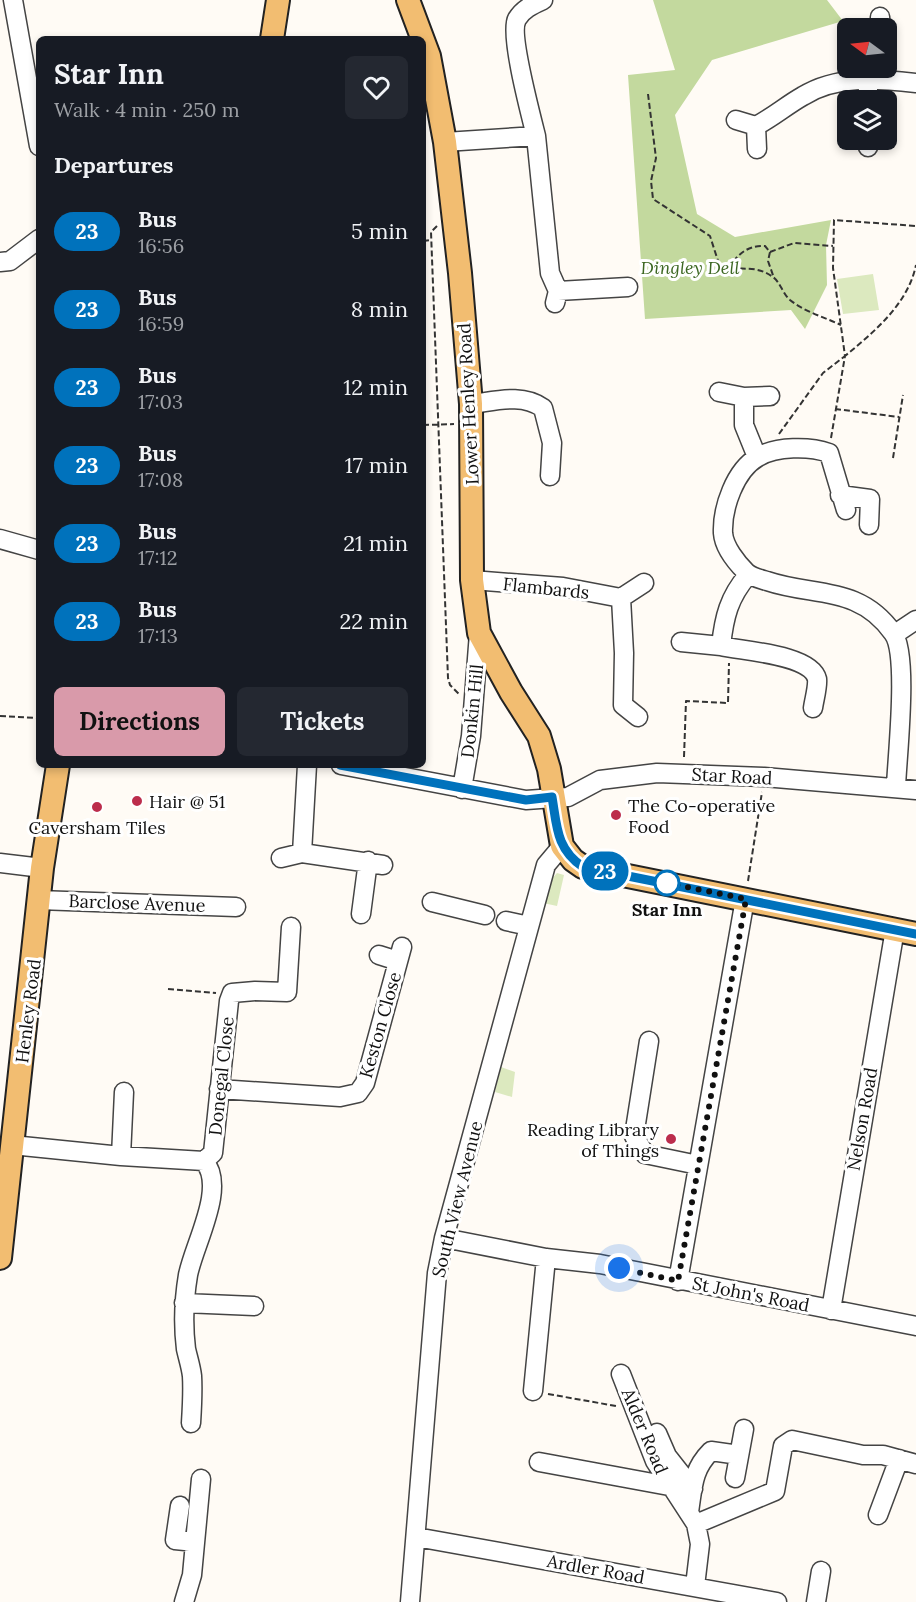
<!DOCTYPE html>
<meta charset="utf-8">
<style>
:root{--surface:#171b24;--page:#242831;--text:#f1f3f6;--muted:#9ea1a6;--accent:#d99aaa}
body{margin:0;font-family:Lora,serif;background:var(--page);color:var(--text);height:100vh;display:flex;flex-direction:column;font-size:22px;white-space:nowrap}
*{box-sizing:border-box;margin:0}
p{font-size:20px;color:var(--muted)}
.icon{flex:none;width:33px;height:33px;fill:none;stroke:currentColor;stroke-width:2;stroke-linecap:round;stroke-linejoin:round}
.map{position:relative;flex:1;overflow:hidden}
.details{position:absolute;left:36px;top:36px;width:390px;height:732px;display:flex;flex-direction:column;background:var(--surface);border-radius:9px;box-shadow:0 3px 9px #0003}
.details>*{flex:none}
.badge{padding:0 12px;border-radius:20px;font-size:21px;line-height:39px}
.needle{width:39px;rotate:285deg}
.controls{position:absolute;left:837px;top:18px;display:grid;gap:12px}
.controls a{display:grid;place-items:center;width:60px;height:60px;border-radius:9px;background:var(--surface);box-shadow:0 3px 9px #0003;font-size:30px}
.you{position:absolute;width:30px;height:30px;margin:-15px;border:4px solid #fff;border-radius:50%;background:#1a73e8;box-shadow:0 0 0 9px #1a73e833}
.map>.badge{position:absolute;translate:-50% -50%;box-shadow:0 0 0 3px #fff}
h2{padding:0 18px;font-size:22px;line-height:54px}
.round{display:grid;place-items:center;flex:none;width:63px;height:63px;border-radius:9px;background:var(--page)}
.headline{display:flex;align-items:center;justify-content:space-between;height:102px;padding:0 18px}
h1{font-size:28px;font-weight:700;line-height:45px}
.primary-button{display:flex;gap:12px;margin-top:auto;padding:12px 18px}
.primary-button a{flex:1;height:69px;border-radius:9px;background:var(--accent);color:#111;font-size:24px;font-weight:700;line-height:69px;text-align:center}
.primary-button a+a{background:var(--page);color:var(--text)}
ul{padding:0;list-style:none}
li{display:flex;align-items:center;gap:18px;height:78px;padding:0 18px}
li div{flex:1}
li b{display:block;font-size:22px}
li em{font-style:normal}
li .badge{min-width:66px;font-weight:700;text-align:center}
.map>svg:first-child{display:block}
</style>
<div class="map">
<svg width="916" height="1602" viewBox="0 0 916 1602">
<rect width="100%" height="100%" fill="#fffbf5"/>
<path fill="#dce9bf" d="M873,274L879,310L843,314L837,279Z
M557,873L564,875L557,906L543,903L549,882Z
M501,1067L515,1072L512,1097L495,1092Z"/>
<path fill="#c3d99e" d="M653,0H827L843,21L712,60L675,115L697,214L735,237L831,220L826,245L827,285L805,329L791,310L645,319L628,75L675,70Z"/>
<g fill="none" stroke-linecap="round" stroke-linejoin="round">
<g stroke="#444" stroke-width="21">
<path id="minor" d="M13,0L39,146
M880,17L881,28
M867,80L869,100
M736,120L756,126
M536,136L550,273L558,291L555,303
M445,142L536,136C531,116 509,33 517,19C523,9 532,5 543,0
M868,147V140
M757,149L756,126C773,117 787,105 803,96C837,75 878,79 916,83
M0,262L10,261L39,239
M558,291L628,287
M719,392L744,397
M471,404C496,401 522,393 543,408L552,443L550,476
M757,457L744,425V397L770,396
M840,495L870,499L869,525
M846,510L829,453C810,446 776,446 758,457C735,470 722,508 723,533C724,547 737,563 746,572C751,577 760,579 767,581C814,597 859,585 893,633C909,654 897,757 896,787
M0,539L39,550
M748,575C729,597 724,617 721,646C741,651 811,654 817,679C818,687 814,700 813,708
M472,580L563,587L621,598L624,653L623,705L638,717
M621,598L644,583
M895,634L916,620
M681,642L721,646
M341,765L526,800L568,797L600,780L657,773L764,777L916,790
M462,789L471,736L479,633
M302,853L383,865
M281,858L302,853L307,765
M0,863L42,868
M38,900L236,907
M432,902L485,915
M361,914L368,861
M506,921L529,926
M379,955L398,961
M649,1041L634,1136L645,1154L698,1165
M219,1089L340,1097L358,1093L365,1083L402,947
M12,1145L121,1156L204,1161L213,1153L229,1001L232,993L255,991L287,992L291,927
M121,1156L124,1092
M444,1238L546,1258L600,1264L916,1326
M678,1281L745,899
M184,1303L254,1306
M831,1310L895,929
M621,1374L655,1461L696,1524L700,1544L695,1586
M533,1391L546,1258
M191,1423C192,1407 193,1392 192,1376C191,1367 188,1358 186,1349C183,1325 184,1299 188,1275C194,1244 227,1187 204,1161
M657,1433L667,1456L693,1489
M539,1462L669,1486
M735,1478L744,1429
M180,1506L175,1540L195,1542
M689,1512C693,1487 692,1470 711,1451L739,1455
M878,1515L899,1459
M696,1524L775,1491L783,1446L792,1440L863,1455H883L916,1464
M416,1537L777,1602
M184,1602L192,1575L201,1479
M410,1602L437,1273L444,1238L546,865L562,846
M816,1602L821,1571"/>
</g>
<g stroke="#222" stroke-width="26">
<path id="major" d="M408,0L429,56L445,142L460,273L471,404L472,580L479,633L511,692L539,736L549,769L562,846L573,860L583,867L916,934
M272,39L278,0
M0,1258L42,868L58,765"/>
</g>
<path stroke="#333" stroke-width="2" stroke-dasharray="6 3" stroke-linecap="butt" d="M648,94L656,158L651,181L653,199L710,236L719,264C736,274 752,262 773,277C780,282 783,294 790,300C805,312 824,317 841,325
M437,226L431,232L448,678L450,685L459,694
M423,241L431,240
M770,252L794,243L833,246
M728,269C737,255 747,245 765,246L770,252L768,261L774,278
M835,409L899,417
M423,425L454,424
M779,434L823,373L845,356L833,268L834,220L916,226
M831,438L845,356C874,332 908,304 916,265
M893,458L903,395
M0,716L39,718
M684,757L686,701L728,703L729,663
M748,881L762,792
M168,989L216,993
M548,1394L616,1406"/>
<use href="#minor" stroke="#fff" stroke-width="18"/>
<use href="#major" stroke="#f2bd71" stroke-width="22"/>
</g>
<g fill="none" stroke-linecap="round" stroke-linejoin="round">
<g stroke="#fff" stroke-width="14">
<path id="line" d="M340,765L526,800L552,797C557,826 556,849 583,867L916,934"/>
</g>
<use href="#line" stroke="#0072bc" stroke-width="9"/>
<path stroke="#111" stroke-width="6" stroke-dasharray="0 10.8" d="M619,1268L678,1281L746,899L667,883"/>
</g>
<g fill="#bc2d4c" stroke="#fff" stroke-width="2">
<circle cx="137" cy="801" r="6"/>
<circle cx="97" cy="807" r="6"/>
<circle cx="616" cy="815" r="6"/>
<circle cx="671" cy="1139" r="6"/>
</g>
<circle fill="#fff" stroke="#0072bc" stroke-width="3" cx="667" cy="883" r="12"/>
<g text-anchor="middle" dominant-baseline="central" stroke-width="6" stroke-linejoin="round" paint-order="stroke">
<g font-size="18" font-style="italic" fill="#3c6722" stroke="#fff">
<text x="690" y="267">Dingley Dell</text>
</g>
<g font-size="18" fill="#111" stroke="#fff">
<text transform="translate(468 404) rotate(-93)">Lower Henley Road</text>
<text transform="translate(546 588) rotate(6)">Flambards</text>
<text transform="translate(472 711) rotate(-84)">Donkin Hill</text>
<text transform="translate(732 776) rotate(3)">Star Road</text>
<text transform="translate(137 903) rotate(2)">Barclose Avenue</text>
<text transform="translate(28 1011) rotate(-83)">Henley Road</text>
<text transform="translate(380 1025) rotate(-74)">Keston Close</text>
<text transform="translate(221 1076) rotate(-84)">Donegal Close</text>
<text transform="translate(862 1119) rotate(-80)">Nelson Road</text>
<text transform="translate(457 1199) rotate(-76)">South View Avenue</text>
<text transform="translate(751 1294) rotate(11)">St John's Road</text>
<text transform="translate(645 1431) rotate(67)">Alder Road</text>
<text transform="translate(596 1569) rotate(10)">Ardler Road</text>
</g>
<g font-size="18" fill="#111" stroke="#fff" text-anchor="start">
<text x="149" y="801">Hair @ 51</text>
<text x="628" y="805">The Co-operative<tspan x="628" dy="21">Food</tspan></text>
<text x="97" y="827" text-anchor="middle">Caversham Tiles</text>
<text x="659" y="1129" text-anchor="end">Reading Library<tspan x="659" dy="21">of Things</tspan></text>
</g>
<g font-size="18" font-weight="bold" fill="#111" stroke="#fff">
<text x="667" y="909">Star Inn</text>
</g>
</g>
</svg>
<div class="controls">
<a><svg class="needle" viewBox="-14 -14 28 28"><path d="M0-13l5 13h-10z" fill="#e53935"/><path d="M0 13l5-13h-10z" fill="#9ea1a6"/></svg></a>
<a><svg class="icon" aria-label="layers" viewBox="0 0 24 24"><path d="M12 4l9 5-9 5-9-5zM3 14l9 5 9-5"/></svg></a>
</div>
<div class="you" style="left:619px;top:1268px"></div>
<b class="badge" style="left:605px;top:871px;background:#0072bc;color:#fff">23</b>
<section class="details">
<div class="headline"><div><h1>Star Inn</h1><p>Walk · 4 min · 250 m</p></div><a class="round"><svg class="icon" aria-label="heart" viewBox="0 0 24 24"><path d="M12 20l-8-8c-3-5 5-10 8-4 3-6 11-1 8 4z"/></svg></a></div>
<h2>Departures</h2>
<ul>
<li><span class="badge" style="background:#0072bc;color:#fff">23</span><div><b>Bus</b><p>16:56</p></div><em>5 min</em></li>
<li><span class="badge" style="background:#0072bc;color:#fff">23</span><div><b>Bus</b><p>16:59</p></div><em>8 min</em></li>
<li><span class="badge" style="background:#0072bc;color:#fff">23</span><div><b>Bus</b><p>17:03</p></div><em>12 min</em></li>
<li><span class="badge" style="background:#0072bc;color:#fff">23</span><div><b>Bus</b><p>17:08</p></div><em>17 min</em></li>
<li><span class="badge" style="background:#0072bc;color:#fff">23</span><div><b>Bus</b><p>17:12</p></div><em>21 min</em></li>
<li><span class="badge" style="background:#0072bc;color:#fff">23</span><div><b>Bus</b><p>17:13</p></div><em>22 min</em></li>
</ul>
<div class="primary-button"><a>Directions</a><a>Tickets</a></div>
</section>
</div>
